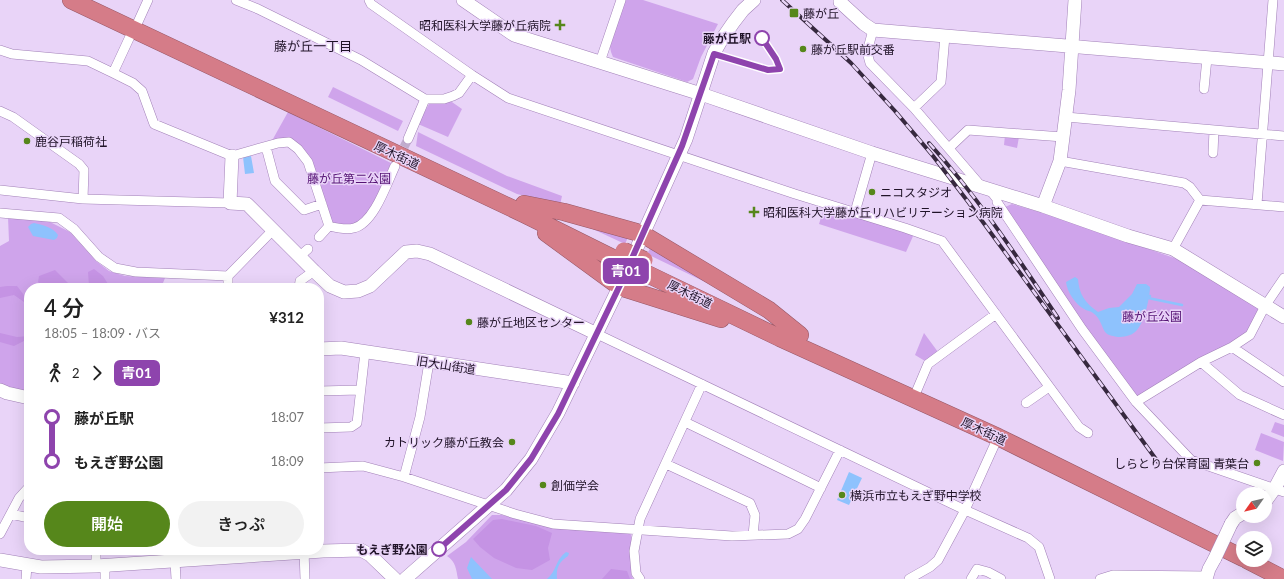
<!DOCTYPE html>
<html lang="ja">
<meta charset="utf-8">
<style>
:root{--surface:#fff;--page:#f2f2f2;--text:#222;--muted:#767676;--accent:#56871b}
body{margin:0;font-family:Lato,"Noto Sans JP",sans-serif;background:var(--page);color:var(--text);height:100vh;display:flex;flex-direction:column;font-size:15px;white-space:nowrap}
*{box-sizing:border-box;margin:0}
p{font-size:13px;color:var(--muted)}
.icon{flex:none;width:22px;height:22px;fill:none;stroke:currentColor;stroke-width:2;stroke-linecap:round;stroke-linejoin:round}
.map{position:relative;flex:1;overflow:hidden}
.side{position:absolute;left:24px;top:283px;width:300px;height:272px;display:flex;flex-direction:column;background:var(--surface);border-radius:16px;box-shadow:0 4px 16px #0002}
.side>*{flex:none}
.badge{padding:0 8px;border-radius:6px;font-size:14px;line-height:26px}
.needle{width:26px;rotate:236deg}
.controls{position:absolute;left:1236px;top:487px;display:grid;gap:8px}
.controls a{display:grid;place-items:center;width:36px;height:36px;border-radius:50%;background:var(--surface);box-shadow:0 4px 16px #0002;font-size:20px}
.map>.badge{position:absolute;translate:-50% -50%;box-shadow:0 0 0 2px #fff}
.legs{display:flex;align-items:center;gap:6px;height:44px;padding:0 20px;font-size:13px}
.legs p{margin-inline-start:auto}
.head{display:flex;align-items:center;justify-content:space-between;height:68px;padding:0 20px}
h1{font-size:22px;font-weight:600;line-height:30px}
.action{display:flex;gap:8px;margin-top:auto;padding:8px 20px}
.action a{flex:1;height:46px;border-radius:24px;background:var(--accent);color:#fff;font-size:16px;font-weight:600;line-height:46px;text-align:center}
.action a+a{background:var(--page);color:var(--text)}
ul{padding:0 20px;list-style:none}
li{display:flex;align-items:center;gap:14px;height:44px;font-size:15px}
li i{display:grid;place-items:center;width:6px;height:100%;margin:0 5px;background:currentColor}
li i::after{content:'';width:10px;height:10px;margin:-5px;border:3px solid;border-radius:50%;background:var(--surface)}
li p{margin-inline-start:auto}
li:first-child i{background:linear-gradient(#0000 50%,currentColor 0)}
li:last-child i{background:linear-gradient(currentColor 50%,#0000 0)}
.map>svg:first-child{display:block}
</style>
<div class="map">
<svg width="1284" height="579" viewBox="0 0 1284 579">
<rect width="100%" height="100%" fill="#e9d4f8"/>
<path fill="#cfa4eb" d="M625,0H643L718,24L701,57L693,79L687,82L613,57L611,52L610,47Z
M333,87L403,121L398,131L328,97Z
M449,100L462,109L448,137L418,124L429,104L445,102Z
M288,112L391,163C385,176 374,210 364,219C354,226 341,226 331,224L308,162L289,142L269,146Z
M418,132L507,176L562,196L560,205L517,194L416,146Z
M1005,135L1019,137L1017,148L1004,145Z
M1012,204L1066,220L1177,259L1260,308L1248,333L1192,364L1136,398L1084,329L1005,207Z
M825,205L914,234L906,252L819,224Z
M8,217L44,219L70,232L96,261L109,271L125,276L165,278L161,288H29V391L11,388L0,383V246L9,241Z
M569,218L629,235L625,244Z
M653,243L753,305L647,254Z
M924,333L938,352L925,361L915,355Z
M1275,422L1284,425V437L1271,432Z
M1261,433L1284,442L1283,461L1255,450Z
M492,515H502L554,528L628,531L631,535V574L633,579H458C456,569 456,562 447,556L466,542Z"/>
<path fill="#c593e4" d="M94,269L103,276L108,284L98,288L89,286L88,272Z
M55,270L73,288H45L38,282L39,276Z
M7,286H17L27,299L24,302L14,295L0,298V287Z
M0,333L17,337L29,336V346H28L24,341L14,346L0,342Z
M502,519L536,526L552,533L548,548L550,560L532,570L516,568L494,558L480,547L473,539L493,520Z
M611,569L627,571L630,579H602Z"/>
<path fill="#8ec2fd" d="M251,156L254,173L245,174L243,157Z
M34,223C42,225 53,227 58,235L57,238L54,240L33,236L28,227L31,224Z
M1075,277L1078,279C1079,294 1085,303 1098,312L1109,308L1119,307L1132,294L1137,284H1146L1150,287C1150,297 1144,325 1135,332C1131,336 1123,337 1118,337C1114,336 1109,336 1106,333C1102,329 1101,318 1093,313C1091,311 1087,311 1084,309C1076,305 1067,292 1066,282Z
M849,472L862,478L849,505L837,500Z
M566,552L569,553L568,556C559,562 556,568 557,579H547C557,571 555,560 566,552Z
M471,557L492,579H472L467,568Z"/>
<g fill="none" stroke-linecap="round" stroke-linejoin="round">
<path stroke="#8ec2fd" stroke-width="2.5" d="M1150,296L1148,298L1182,305"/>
<path stroke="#c1adce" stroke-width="9" stroke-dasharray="9 4.5" stroke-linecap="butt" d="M398,159L408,139"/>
<g stroke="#a281b8" stroke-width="10">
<path id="street" d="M236,0L258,9L361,60L425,99H444L453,96L459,93L472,75
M369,0L371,4L472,75L508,98L795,194L905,228L942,241L1079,427L1088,433
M138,22L148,0
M873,30L867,52L870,63L914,108L981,186
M0,50L12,54L88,61L113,73L133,83L142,91L154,124L232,156L278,143L289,142L298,149L308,162L329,226C337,228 346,230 354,228C374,223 387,183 395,166
M600,62L621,0
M113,73L133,30
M1204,89L1207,58
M914,108L941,82L945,36
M0,111L13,117L79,164L84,170L83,199
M1066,117L1284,136
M408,139L425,99
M266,147L275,181L304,210L322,204
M949,148L968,130L1063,137
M1213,153L1214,130
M1060,161L1184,183L1190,187L1200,200
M0,190L83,199L230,203
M990,190L997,199V202L1082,329L1136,402L1191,460L1284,492
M1257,204L1273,0
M855,212L872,153
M0,213L59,218L74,229L99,257L115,268L136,272L228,276
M319,237L329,226
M1173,249L1200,200L1284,207
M300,256L308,249
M228,288V276L273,230
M299,288L300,281L314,271
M597,334L965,510L1028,538L1039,547L1050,579
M1232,347L1284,382
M1201,362L1240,395L1284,415
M917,390L928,364L996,314
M319,391L360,390
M1136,402L1201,362L1232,347L1250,335L1265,306L1284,278
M1026,403L1049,387
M685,422L821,488
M319,428L351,427L357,423L365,352
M666,464L750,503L755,515L753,535
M319,468L363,466L404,477L515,514L553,524L732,536L788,534L798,529L805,519L840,450
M404,477L420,417L429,362
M11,514L29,518
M0,534L19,498L29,487
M96,550V566
M304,550L305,579
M175,561L176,579
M105,565V579
M26,579L27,565
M640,579L636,573L634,551L640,519L702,384
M909,579L930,567L938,560L965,510L998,437
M971,579L977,569L988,572L1001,579
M1100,579L1113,575L1207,576"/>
</g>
<g stroke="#a281b8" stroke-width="14">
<path id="secondary" d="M463,0L514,35L701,94L872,153L1043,206L1128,236L1173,249L1284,317
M840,0V2L864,24L873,30L1284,64
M232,156L230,203L247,204L314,271L330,286L344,292L358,291L370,286L406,252L417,251L430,254L597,334
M1043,206L1060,161L1069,90L1075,0
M319,349L341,348L573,383
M0,390L7,393L29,398
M1265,502L1275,488L1284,471
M1231,524L1235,518L1243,513
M0,560L41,567L96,566L323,551L361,550L370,555L395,579
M405,579L506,490L531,459L558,413L621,283L686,139L714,53L722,39L733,23L743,10L754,0
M1206,579L1209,569L1215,558"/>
</g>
<g stroke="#965766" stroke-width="18">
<path id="highway" d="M71,0L524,214L619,261
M524,204L564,212L636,232L649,238L769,310L800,335
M546,233L613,282L626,289L721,319
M639,270L780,338L998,437L1243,558
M1247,560L1284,579"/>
</g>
<use href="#street" stroke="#fff" stroke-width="9"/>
<use href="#secondary" stroke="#fff" stroke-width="13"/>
<use href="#highway" stroke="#d57c88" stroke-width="17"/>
<g stroke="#37293f" stroke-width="4">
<path id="rail" d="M782,0L851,63L895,111L933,156L969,203L1158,462
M929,143C978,197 1018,258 1058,318"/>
</g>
<use href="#rail" stroke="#e9d4f8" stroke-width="2.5" stroke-dasharray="8" stroke-linecap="butt"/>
<g stroke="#a281b8" stroke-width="14" stroke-linecap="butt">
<path id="secondary-bridge" d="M1215,558L1231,524"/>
</g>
<g stroke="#965766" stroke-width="18" stroke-linecap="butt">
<path id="highway-bridge" d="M624,251L644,260"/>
</g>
<use href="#secondary-bridge" stroke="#fff" stroke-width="13"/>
<use href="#highway-bridge" stroke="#d57c88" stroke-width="17"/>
</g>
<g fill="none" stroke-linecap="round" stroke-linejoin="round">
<g stroke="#fff" stroke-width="9">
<path id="line-1" d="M439,549L506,490L531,459L558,414L621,283L682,146L714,54L768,70L780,69L776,59L762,38"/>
</g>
<use href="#line-1" stroke="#8e44ad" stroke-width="6"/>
</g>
<g fill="#56871b" stroke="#e9d4f8" stroke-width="1.5">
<rect x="789" y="8" width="10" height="10" rx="2"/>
<path d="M558 19h4v4h4v4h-4v4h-4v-4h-4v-4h4z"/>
<circle cx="803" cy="49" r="4"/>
<circle cx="27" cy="141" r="4"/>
<circle cx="872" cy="192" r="4"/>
<path d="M752 206h4v4h4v4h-4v4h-4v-4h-4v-4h4z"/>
<circle cx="469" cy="322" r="4"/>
<circle cx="512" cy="442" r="4"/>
<circle cx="1257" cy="463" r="4"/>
<circle cx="543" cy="485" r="4"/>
<circle cx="842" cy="495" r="4"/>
</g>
<g fill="#fff" stroke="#8e44ad" stroke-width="2">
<circle cx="762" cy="38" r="7"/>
<circle cx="439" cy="549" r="7"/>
</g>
<g text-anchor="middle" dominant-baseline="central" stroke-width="3" stroke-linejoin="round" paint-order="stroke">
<g font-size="12" fill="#201328" stroke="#e9d4f8" text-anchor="start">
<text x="803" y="13">藤が丘</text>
<text x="551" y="25" text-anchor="end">昭和医科大学藤が丘病院</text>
<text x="811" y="49">藤が丘駅前交番</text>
<text x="35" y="141">鹿谷戸稲荷社</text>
<text x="880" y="192">ニコスタジオ</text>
<text x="763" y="212">昭和医科大学藤が丘リハビリテーション病院</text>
<text x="477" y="322">藤が丘地区センター</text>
<text x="504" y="442" text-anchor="end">カトリック藤が丘教会</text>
<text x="1249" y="463" text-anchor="end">しらとり台保育園 青葉台</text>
<text x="551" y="485">創価学会</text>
<text x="850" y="495">横浜市立もえぎ野中学校</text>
</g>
<g font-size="12" font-weight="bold" fill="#201328" stroke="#e9d4f8" text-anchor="end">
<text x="751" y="38">藤が丘駅</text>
<text x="428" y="549">もえぎ野公園</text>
</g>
<g font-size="12" fill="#201328" stroke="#e9d4f8">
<text transform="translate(397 155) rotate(25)">厚木街道</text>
<text transform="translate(690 294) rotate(26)">厚木街道</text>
<text transform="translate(446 365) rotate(9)">旧大山街道</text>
<text transform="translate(984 431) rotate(25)">厚木街道</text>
</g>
<g font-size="12" fill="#551374" stroke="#e9d4f8">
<text x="349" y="178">藤が丘第二公園</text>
<text x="1152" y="316">藤が丘公園</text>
</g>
<g font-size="13" fill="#201328" stroke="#e9d4f8">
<text x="313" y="46">藤が丘一丁目</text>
</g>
</g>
</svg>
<div class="controls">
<a><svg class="needle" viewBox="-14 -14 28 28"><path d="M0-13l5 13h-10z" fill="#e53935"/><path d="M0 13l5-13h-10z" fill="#767676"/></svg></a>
<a><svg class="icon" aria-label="layers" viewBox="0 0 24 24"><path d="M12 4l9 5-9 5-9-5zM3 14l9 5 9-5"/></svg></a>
</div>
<b class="badge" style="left:626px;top:271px;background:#8e44ad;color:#fff">青01</b>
<section class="side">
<div class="head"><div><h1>4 分</h1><p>18:05 – 18:09 · バス</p></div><b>¥312</b></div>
<div class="legs"><svg class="icon" aria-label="walk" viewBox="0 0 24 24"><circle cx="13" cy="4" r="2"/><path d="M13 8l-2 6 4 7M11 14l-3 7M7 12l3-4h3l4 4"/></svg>2<svg class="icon" aria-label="forward" viewBox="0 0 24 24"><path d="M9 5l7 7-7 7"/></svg><b class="badge" style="background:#8e44ad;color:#fff">青01</b></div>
<ul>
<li><i style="color:#8e44ad"></i><b>藤が丘駅</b><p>18:07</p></li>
<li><i style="color:#8e44ad"></i><b>もえぎ野公園</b><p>18:09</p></li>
</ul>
<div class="action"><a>開始</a><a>きっぷ</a></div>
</section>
</div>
